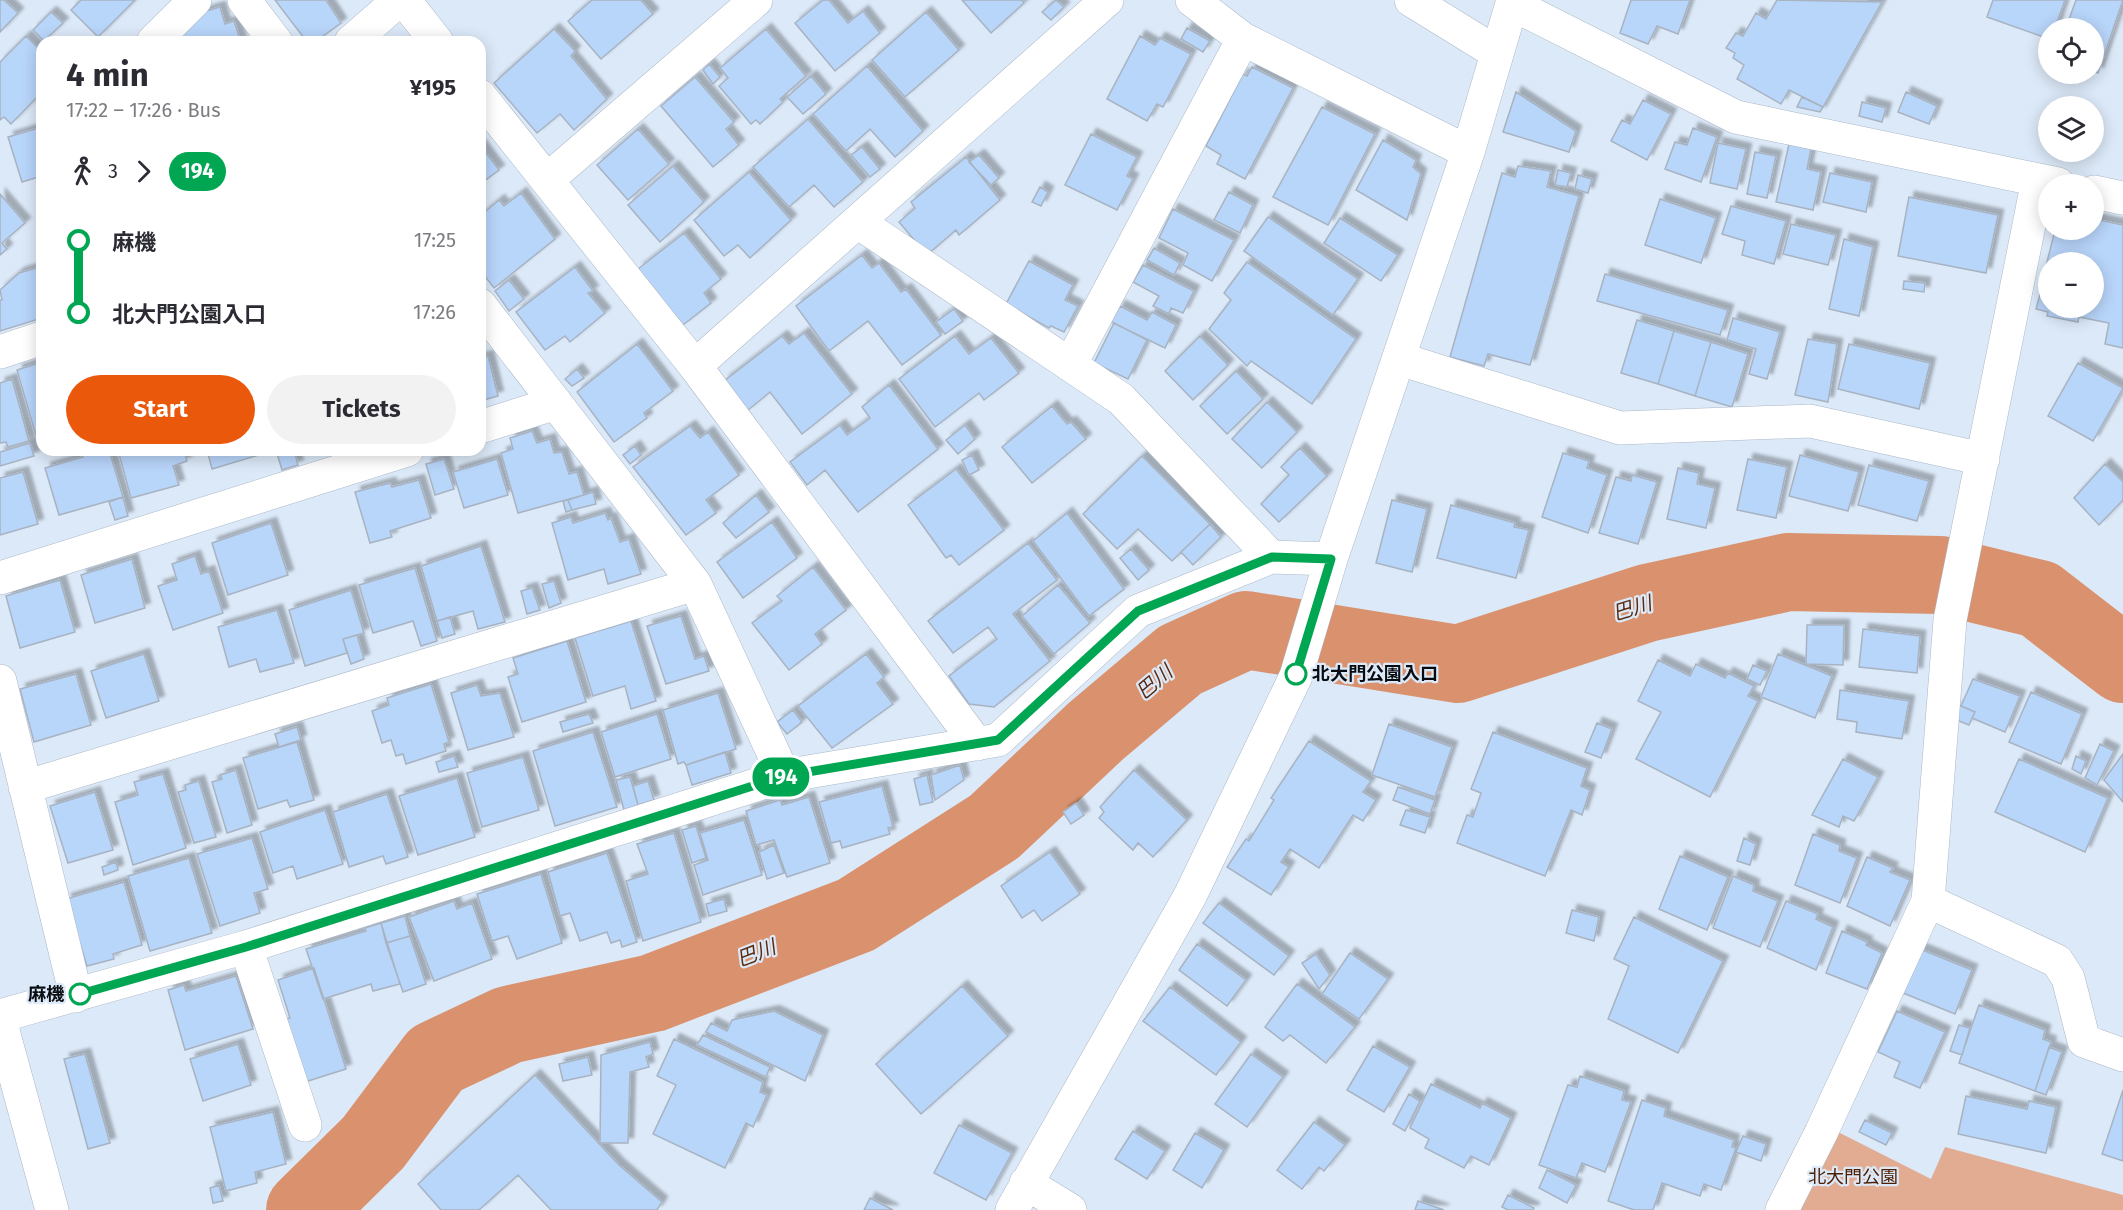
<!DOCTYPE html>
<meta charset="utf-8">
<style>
:root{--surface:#fff;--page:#f2f2f3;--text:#2b2b33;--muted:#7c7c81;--accent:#ea580c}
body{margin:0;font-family:"Fira Sans","Noto Sans JP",sans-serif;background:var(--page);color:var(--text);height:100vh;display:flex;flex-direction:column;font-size:22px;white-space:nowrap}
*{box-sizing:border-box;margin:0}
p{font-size:20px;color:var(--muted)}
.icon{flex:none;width:33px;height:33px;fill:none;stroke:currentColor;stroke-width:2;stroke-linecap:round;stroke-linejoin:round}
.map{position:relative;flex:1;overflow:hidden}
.details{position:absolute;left:36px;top:36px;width:450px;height:420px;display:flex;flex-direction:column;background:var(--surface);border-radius:18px;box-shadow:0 3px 15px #0003}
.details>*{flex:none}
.badge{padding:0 12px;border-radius:20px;font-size:21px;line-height:39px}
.tools{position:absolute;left:2038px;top:18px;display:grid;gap:12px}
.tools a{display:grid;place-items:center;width:66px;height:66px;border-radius:50%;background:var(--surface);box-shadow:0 3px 15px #0003;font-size:30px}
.map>.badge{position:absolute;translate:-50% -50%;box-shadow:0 0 0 3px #fff}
.legs{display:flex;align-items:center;gap:9px;height:66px;padding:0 30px;font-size:20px}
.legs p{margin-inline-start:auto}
.head{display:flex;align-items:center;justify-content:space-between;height:102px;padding:0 30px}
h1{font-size:33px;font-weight:700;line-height:45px}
.cta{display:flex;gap:12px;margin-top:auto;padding:12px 30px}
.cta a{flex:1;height:69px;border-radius:36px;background:var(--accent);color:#fff;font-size:24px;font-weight:700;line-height:69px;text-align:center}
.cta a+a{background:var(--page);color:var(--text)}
ul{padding:0 30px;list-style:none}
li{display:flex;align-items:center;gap:21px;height:72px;font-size:22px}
li i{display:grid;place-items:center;width:9px;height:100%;margin:0 8px;background:currentColor}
li i::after{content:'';width:15px;height:15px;margin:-8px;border:4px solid;border-radius:50%;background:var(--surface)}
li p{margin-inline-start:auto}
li:first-child i{background:linear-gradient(#0000 50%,currentColor 0)}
li:last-child i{background:linear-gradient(currentColor 50%,#0000 0)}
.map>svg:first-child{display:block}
</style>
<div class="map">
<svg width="2123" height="1210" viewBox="0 0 2123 1210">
<defs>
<filter id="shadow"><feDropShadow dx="5.5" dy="-5.5" stdDeviation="1.5" flood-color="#0004"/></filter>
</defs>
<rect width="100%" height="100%" fill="#dce9f8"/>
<path fill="#e1ac92" d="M1838,1132L1931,1179L1945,1147L2123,1195V1210H1800Z"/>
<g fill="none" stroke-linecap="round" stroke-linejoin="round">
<path stroke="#d9926d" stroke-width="78" d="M305,1210L373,1143L436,1059L508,1025L653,993L856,915L994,827L1096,731L1180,660L1246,630L1458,664L1647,603L1788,572L1940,575L2039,599L2123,664"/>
</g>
<path fill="#b8d5fa" stroke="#a8b3c2" stroke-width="1.5" filter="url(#shadow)" d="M0,0H4L18,13L0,32Z
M81,0H135L98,37L71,10Z
M275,0H326L341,23L315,42H307Z
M592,0H641L653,14L601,59L568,21Z
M823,0H829L848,23L863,11L880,33L835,71L795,23Z
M962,0H1022L1024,3L991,33Z
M1056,0L1064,7L1051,20L1042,12Z
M1631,0H1690L1678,34L1657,26L1648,44L1620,33Z
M1777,0L1882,2L1823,107L1789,90L1781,104L1737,79L1744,65L1733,58L1735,53L1726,48L1736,33L1743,36L1756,13L1766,19Z
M1993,0H2065L2055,28H2049V39L1987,17Z
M2076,0H2123L2098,73L2094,71V28H2066Z
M220,7L225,24L234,21L241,42H183L181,35L203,12Z
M51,12L63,23L44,41L33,30Z
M926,12L959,50L905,97L872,60Z
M1187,28L1210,41L1203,52L1181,39Z
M554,29L575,51L571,56L607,99L574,130L560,114L537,133L494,83Z
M766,29L806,76L780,99L783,102L760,124L756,120L751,124L719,86L728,78L720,68Z
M26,36L42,52V78L38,81L42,92L11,124L4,117L0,120V62Z
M1140,36L1155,45L1160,38L1191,54L1163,107L1157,104L1147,121L1107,99Z
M709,64L720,77L713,84L703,70Z
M867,66L923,131L895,157L870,129L846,151L813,114Z
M1252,67L1293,88L1245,179L1217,164L1221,155L1206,146L1243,74L1247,76Z
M811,76L826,94L803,114L787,97Z
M695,77L734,122L726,129L739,145L713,167L661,106Z
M1516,92L1576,131L1569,152L1503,132Z
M1906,92L1937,106L1929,124L1898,112Z
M1802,97L1823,107L1820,112L1797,107Z
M1643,100L1671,114L1647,160L1611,141L1622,120L1630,124Z
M1862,102L1886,108L1882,122L1859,116Z
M1322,107L1375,134L1328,225L1273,197Z
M808,119L863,182L834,207L814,185L789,207L753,167Z
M42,127V176L22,182L8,137Z
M1693,128L1717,137L1701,182L1665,169L1675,142L1687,145Z
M638,129L669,164L628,200L597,165Z
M1091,134L1137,157L1127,176L1133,179L1117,210L1065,185Z
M1383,140L1416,160L1413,167L1421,174L1407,220L1356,190Z
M1718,143L1746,149L1737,189L1710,183Z
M1789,144L1811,149L1807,169L1821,172L1813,210L1776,202Z
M480,145L499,170L480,184Z
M862,147L880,169L870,177L851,155Z
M1755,152L1776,156L1767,198L1747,194Z
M979,155L999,178L991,185L969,162Z
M966,157L1000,200L959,235L956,230L927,255L899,222L915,208L911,202Z
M673,166L704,202L660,242L628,205Z
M1518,166L1551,171L1547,187L1579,196L1530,365L1488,354L1484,366L1450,357L1502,173L1515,177Z
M1558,170L1571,173L1567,187L1555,185Z
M749,172L791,220L750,258L738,245L724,256L694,220Z
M1830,173L1872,182L1866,212L1823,202Z
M1578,175L1592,179L1588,193L1575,189Z
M1040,187L1048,192L1041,206L1032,202Z
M1229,192L1253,205L1240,233L1214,220Z
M521,193L555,239L494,288L480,270V216L499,200L504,206Z
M0,194L25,223L2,243L7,249L0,255Z
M1909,197L1998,215L1986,273L1898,256Z
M1660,199L1716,218L1701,263L1645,245Z
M1731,206L1786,221L1774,264L1742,255L1745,241L1722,234Z
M1173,209L1234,240L1212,281L1183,265L1188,253L1159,238Z
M1268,217L1358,279L1333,315L1244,251Z
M1340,218L1398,255L1381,281L1324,243Z
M2094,219L2123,225V348L2105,344L2109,323L2079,317L2078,322L2047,316L2048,312L2036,309L2041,291L2049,293V308H2094V262H2049V267L2046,266L2055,230H2094Z
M1791,224L1836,235L1828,265L1783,254Z
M684,233L721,279L704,293L711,303L683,325L638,269Z
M1844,239L1873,247L1859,316L1829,309Z
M1154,248L1180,263L1174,275L1147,260Z
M862,255L872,268L879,263L901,292L906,289L941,335L902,365L868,321L829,351L796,306Z
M1029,261L1073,285L1065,300L1078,306L1064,332L1051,326L1049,328L1006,304Z
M1247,262L1356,339L1312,404L1251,361L1247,366L1209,329L1231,300L1224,293Z
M1143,265L1194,291L1183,313L1171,308L1169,314L1153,306L1159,296L1133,282Z
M40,267L42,318L0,331V300H2L0,290L19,273Z
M575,267L593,291L588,293L605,313L570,342L565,336L545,350L516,312Z
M1605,274L1728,310L1720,335L1597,301Z
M509,280L524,299L509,311L495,291Z
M1904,281L1925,283L1924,292L1903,289Z
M1120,306L1147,320L1152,312L1176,325L1165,348L1111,322Z
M954,309L963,321L945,334L936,322Z
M1733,318L1780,332L1767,379L1749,374L1756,349L1727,340Z
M1637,320L1674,331L1658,384L1621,373Z
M1114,323L1147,340L1128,379L1094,363Z
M1674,331L1711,342L1695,396L1658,384Z
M804,333L852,394L802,434L770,392L747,411L724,381L782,336L789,344Z
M955,336L969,354L991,338L1019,373L984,400L979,393L935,427L899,379Z
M1200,336L1228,365L1193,400L1165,371Z
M1808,339L1837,344L1828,402L1795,395Z
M1711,342L1748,354L1732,407L1695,396Z
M637,344L673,391L644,413L647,418L614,442L577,392Z
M1849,344L1930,363L1919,409L1838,389Z
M488,356L498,396L480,401V358Z
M42,362V438L37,439L17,370Z
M2078,363L2123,388L2093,441L2048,416Z
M577,369L584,378L572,386L565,379Z
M1236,371L1263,399L1227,434L1200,406Z
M12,379L29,441L8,447L6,442L0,443V383Z
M889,385L938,449L858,512L825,470L807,485L790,462L840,425L847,435L870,418L862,407Z
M1267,402L1297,432L1262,468L1232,439Z
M1052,406L1067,424L1071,422L1086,439L1032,483L1002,447Z
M965,425L975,439L958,454L946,440Z
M690,426L700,438L708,432L739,475L706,500L716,513L686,535L633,467Z
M532,431L537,443L550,439L554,453L562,452L569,474L577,472L584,495L518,513L501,453L513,449L510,438Z
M30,443L34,456L0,466V452Z
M635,446L641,455L630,464L623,455Z
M1300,448L1327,476L1279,522L1261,504L1289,475L1281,467Z
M93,450H109L123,497L59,515L45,468L83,457L82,454Z
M118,450H184L187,461L173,466L179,485L131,498Z
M207,450H260L262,454L212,469Z
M276,450H294L298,465L282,470Z
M1563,453L1589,461L1587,468L1607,475L1588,533L1542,517Z
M972,455L979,470L969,475L962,460Z
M1800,455L1859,472L1848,511L1789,496Z
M1142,456L1210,524L1172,561L1138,529L1117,549L1083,514Z
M444,459L454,489L435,495L426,464Z
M497,459L508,495L464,508L453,472Z
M1748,459L1787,467L1776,518L1737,510Z
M2105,464L2123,482V500L2099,525L2074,498Z
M1869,465L1929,481L1917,521L1858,505Z
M1678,468L1699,473L1697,484L1715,488L1706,528L1667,519Z
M956,469L1004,530L959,565L951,555L946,558L908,505Z
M23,472L38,524L0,535V478Z
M1632,475L1657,482L1638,544L1599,533L1616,477L1631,481Z
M419,480L431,518L390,531L392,537L370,543L355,492L390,483L392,487Z
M593,492L596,504L572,510L568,500Z
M756,495L769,512L736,538L723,523Z
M123,497L128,516L115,520L109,502Z
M568,500L572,510L566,512L563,501Z
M1392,500L1427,509L1412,572L1376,563Z
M1451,505L1515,523L1514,527L1529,530L1516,578L1437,558Z
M605,513L608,520L611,518L620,542L629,539L641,574L608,584L604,569L568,580L552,523L571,517L573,523Z
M1067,513L1124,589L1089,616L1033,541Z
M772,522L797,558L743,598L717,562Z
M271,523L288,575L228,595L212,543Z
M1210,524L1221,537L1193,565L1181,552Z
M1028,543L1057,580L1013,614L1050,661L994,707L969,704L949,676L997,639L988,627L953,653L928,621Z
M481,546L505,622L478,629L473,611L437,621L421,566Z
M1131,549L1149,570L1138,580L1120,558Z
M195,556L201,574L209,571L223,613L173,630L158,586L177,580L172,564Z
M132,559L145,608L95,623L81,575Z
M813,567L846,610L815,634L822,644L789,670L752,623L782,601L777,596Z
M415,568L437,641L421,646L413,621L373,633L359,585Z
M60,580L75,632L20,648L6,596Z
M554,581L561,603L549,608L542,584Z
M1058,585L1090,623L1054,654L1022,616Z
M532,588L540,610L527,614L521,591Z
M351,590L364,633L343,639L347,653L305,666L289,610Z
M277,610L294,663L260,672L256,659L229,667L218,627Z
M681,616L695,659L704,656L709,671L666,684L647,626Z
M450,617L455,634L442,638L437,621Z
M631,621L656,701L631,709L625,686L593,696L575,638Z
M1807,625H1844L1843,665L1806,664Z
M1863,629L1920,636L1917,673L1859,667Z
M357,635L364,659L351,664L343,639Z
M567,641L586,702L522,722L508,677L518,674L513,658Z
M144,654L159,701L106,718L91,671Z
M866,654L884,677L877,683L893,704L832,748L798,706Z
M1778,654L1832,676L1815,718L1761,697Z
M1658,660L1690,676L1696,664L1725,678L1728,673L1754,686L1748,696L1758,701L1710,797L1636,759L1661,712L1638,701Z
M1753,665L1767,671L1760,685L1747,679Z
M76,674L91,725L34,742L20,689Z
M1973,679L2020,696L2005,732L1972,718L1975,712L1961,706Z
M431,684L449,742L444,744L446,751L406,764L403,754L396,756L391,740L382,743L372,711L389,705L387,698Z
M477,685L481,696L500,693L514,737L468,750L451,693Z
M1840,690L1909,701L1902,739L1856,732L1857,722L1837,719Z
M2031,692L2082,714L2061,764L2009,742Z
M718,693L736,749L686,765L684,762L678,764L663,710Z
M1959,705L1975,712L1969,725L1954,719Z
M793,710L802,722L787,734L777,722Z
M589,714L593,723L563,732L560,722Z
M657,714L671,759L615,777L601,732Z
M1597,723L1612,729L1601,758L1585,752Z
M1389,724L1452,747L1435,797L1372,775Z
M297,727L301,740L279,747L275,734Z
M593,732L617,807L555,826L533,751Z
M1493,732L1587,768L1581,786L1590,790L1582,815L1571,810L1545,876L1457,843L1467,815L1473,817L1481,793L1471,789Z
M1309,741L1371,781L1363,792L1376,800L1363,821L1353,815L1319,868L1290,849L1281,862L1289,867L1271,895L1227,867L1246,839L1249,841L1274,800L1271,798Z
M297,742L314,800L290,807L287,800L258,809L243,758Z
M2100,744L2114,751L2097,785L2085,778Z
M725,752L731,773L692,785L686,765Z
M2123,754V802L2104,780Z
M454,756L458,767L439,772L436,762Z
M2076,756L2086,761L2081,774L2072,769Z
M523,757L539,810L482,827L467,773Z
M1843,759L1878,777L1854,821L1843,816L1839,827L1812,815Z
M2019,759L2108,798L2085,852L1995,812Z
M960,765L964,780L935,800L931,775Z
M236,770L252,825L227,833L212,782L222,779L220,775Z
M1134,770L1187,820L1153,857L1138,843L1133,850L1099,818L1104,812L1100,807Z
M163,774L186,848L133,865L115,802L138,795L134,782Z
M927,775L933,802L920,805L914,779Z
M630,777L638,805L624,810L616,780Z
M457,778L475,837L418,855L399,796Z
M199,781L216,837L194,843L178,792L186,790L185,785Z
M648,781L654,800L638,805L633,786Z
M882,786L893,827L888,828L890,834L842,848L840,841L831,843L819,802Z
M1398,787L1435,800L1430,814L1393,800Z
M95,792L113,850L68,863L50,806Z
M387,794L408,857L386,864L383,856L349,867L333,812Z
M809,797L830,863L787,877L774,840L756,845L746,811L780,800L782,805Z
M1076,803L1084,815L1071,824L1063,812Z
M325,810L343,864L297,879L293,866L273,873L260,832Z
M1406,810L1430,817L1425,833L1400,825Z
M744,820L762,875L703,895L694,865L708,860L700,833Z
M696,826L706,858L692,863L682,830Z
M674,833L701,922L643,941L626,881L648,874L637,844Z
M1813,834L1840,845L1839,851L1857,858L1840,903L1795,885Z
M252,838L268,889L254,893L260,913L220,926L197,854Z
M1744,838L1756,844L1750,865L1737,861Z
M774,845L784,873L767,879L759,852Z
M1050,852L1080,894L1042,921L1034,910L1022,918L1001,886Z
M607,853L637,942L622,947L620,940L611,943L607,932L580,941L570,913L560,916L548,872Z
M1680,856L1728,877L1707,930L1659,909Z
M1867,857L1893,868L1890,872L1910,880L1890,926L1847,906Z
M189,858L212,933L150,951L128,876Z
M116,862L118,870L104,875L102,867Z
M541,874L562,943L517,959L508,936L492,941L477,894Z
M1733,876L1754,885L1753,891L1778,901L1760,947L1713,928Z
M124,882L142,945L113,954L114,959L87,966L66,899Z
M724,899L727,911L709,916L706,904Z
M454,901L457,909L472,903L492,959L434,981L409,917Z
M1786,901L1818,914L1816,919L1833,927L1816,970L1767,948Z
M1219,903L1289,956L1274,975L1203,923Z
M1572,910L1599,917L1594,941L1566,933Z
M405,916L410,936L386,943L381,923Z
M1634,917L1723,961L1678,1053L1608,1019L1629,966L1614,959Z
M381,923L400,984L373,991L371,984L323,999L306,949L366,931L365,928Z
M1842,931L1867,942L1866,945L1882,953L1867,989L1826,973Z
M410,936L426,984L403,992L386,943Z
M1197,944L1246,980L1227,1006L1179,970Z
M1920,949L1972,970L1955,1014L1903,993Z
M1350,953L1388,979L1359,1019L1322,994Z
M1316,954L1330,975L1319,989L1302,963Z
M314,968L346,1069L305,1082L285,1019L290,1018L278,980Z
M236,976L253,1029L185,1050L168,990L184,985L186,991Z
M1297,984L1355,1027L1326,1063L1290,1035L1283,1041L1265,1027Z
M962,986L1008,1036L921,1114L876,1064Z
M1170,987L1241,1042L1216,1075L1143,1021Z
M1979,1005L2045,1030L2043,1039L2051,1042L2035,1091L1959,1063Z
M774,1011L823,1035L805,1081L706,1032L711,1023L727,1031L732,1020Z
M1897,1011L1945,1032L1920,1088L1894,1077L1900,1062L1878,1052Z
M1959,1025L1970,1028L1962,1055L1950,1051Z
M703,1035L770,1067L766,1077L697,1045Z
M674,1039L763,1082L760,1092L767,1095L753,1127L746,1123L725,1168L653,1134L676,1085L657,1076Z
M650,1042L653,1054L646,1057L649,1067L630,1072L628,1143H600L601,1055Z
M238,1044L251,1085L203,1101L190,1059Z
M1373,1046L1410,1067L1384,1112L1347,1090Z
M2049,1047L2062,1052L2046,1095L2035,1091Z
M85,1054L110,1143L88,1149L64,1059Z
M1251,1054L1283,1077L1247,1127L1215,1104Z
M588,1057L592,1075L563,1081L559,1064Z
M535,1075L619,1165L662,1202L657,1210H551L518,1175L479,1210H441L418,1184Z
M1580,1076L1624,1091L1622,1100L1631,1102L1605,1172L1582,1163L1576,1178L1539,1165L1568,1085L1577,1087Z
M1431,1084L1480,1108L1482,1103L1511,1118L1489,1165L1471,1156L1464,1168L1425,1148L1429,1139L1410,1128Z
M2123,1090V1161L2102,1154Z
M1409,1094L1420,1101L1405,1131L1393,1124Z
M1966,1096L2027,1109L2029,1101L2056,1107L2046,1153L1958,1134Z
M1642,1100L1666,1108L1664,1116L1734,1140L1732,1147L1736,1148L1721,1190L1704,1184L1700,1196L1662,1183L1653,1210H1634L1608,1201Z
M273,1112L286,1164L255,1172L257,1183L226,1191L210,1127Z
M1865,1120L1892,1133L1886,1145L1859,1132Z
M1314,1122L1345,1145L1324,1171L1319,1167L1302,1189L1277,1170Z
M959,1125L1012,1153L986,1200L934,1173Z
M1133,1131L1165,1151L1147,1179L1115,1159Z
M1195,1133L1224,1150L1202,1188L1173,1170Z
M1743,1136L1766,1144L1761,1161L1736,1152Z
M1547,1170L1576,1185L1567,1203L1539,1188Z
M219,1185L223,1201L213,1203L210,1188Z
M1508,1195L1534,1208L1533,1210H1508L1502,1207Z
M870,1198L893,1210H864Z
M1418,1201L1444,1210H1415Z"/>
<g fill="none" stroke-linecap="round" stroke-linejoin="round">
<g stroke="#acb8c7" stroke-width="34">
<path id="minor" d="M244,0L276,42
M404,0L437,42
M1192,0L1243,39L1468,152
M1411,0L1497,53
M1512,4L1736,117L2058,184
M153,42L195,0
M351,42L399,0
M480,96L695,366L977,744
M547,180L756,0
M2094,192L2123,198
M858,222L1121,399L1271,557
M480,305L695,584L784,776
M0,352L42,338
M1400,359L1620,428L1810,421L1983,459
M1070,365L1243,39
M695,366L1107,0
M480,427L556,403
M0,578L407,450
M0,681L76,996
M25,787L695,584
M1928,901L2057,961L2068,978L2084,1041L2123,1055
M246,947L305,1125
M0,1016L246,947L784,776L998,740L1138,611L1271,557L1331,559
M0,1020L52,1210
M1026,1183L1070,1210
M1012,1210L1190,896L1296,676L1331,559L1468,152L1513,0
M1782,1210L1821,1133L1928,901L1950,620L2038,180"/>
</g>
<use href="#minor" stroke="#fff" stroke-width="33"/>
</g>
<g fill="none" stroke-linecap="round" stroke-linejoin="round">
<g stroke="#fff" stroke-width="14">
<path id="line-1" d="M80,994L246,947L784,776L998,740L1138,611L1272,557L1331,559L1296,674"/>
</g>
<use href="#line-1" stroke="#00a651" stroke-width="9"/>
</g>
<g fill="#fff" stroke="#00a651" stroke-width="3">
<circle cx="1296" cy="674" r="10"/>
<circle cx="80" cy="994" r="10"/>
</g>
<g text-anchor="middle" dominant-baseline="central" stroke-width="4.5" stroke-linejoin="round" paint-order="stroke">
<g font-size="18" font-weight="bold" fill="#080c11" stroke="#dce9f8" text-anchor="start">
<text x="1312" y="674">北大門公園入口</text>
<text x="64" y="994" text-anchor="end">麻機</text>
</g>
<g font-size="18" fill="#4d2004" stroke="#dce9f8">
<text x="1853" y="1177">北大門公園</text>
</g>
<g font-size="20" font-style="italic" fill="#5a2b11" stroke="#dce9f8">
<text transform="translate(1632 608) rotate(-17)">巴川</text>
<text transform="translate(1154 682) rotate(-40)">巴川</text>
<text transform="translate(756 953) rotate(-21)">巴川</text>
</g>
</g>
</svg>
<div class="tools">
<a><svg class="icon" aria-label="locate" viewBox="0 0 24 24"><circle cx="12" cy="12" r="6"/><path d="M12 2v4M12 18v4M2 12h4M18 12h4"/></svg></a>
<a><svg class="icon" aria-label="layers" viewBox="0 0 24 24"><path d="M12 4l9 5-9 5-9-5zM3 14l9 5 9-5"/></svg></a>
<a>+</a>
<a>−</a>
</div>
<b class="badge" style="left:781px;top:777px;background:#00a651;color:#fff">194</b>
<section class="details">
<div class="head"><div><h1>4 min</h1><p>17:22 – 17:26 · Bus</p></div><b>¥195</b></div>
<div class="legs"><svg class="icon" aria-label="walk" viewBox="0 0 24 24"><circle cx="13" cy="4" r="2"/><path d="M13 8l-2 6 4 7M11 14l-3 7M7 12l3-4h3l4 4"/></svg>3<svg class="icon" aria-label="forward" viewBox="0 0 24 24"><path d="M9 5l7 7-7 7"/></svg><b class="badge" style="background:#00a651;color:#fff">194</b></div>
<ul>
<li><i style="color:#00a651"></i><b>麻機</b><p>17:25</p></li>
<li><i style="color:#00a651"></i><b>北大門公園入口</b><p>17:26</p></li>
</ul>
<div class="cta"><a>Start</a><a>Tickets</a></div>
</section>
</div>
